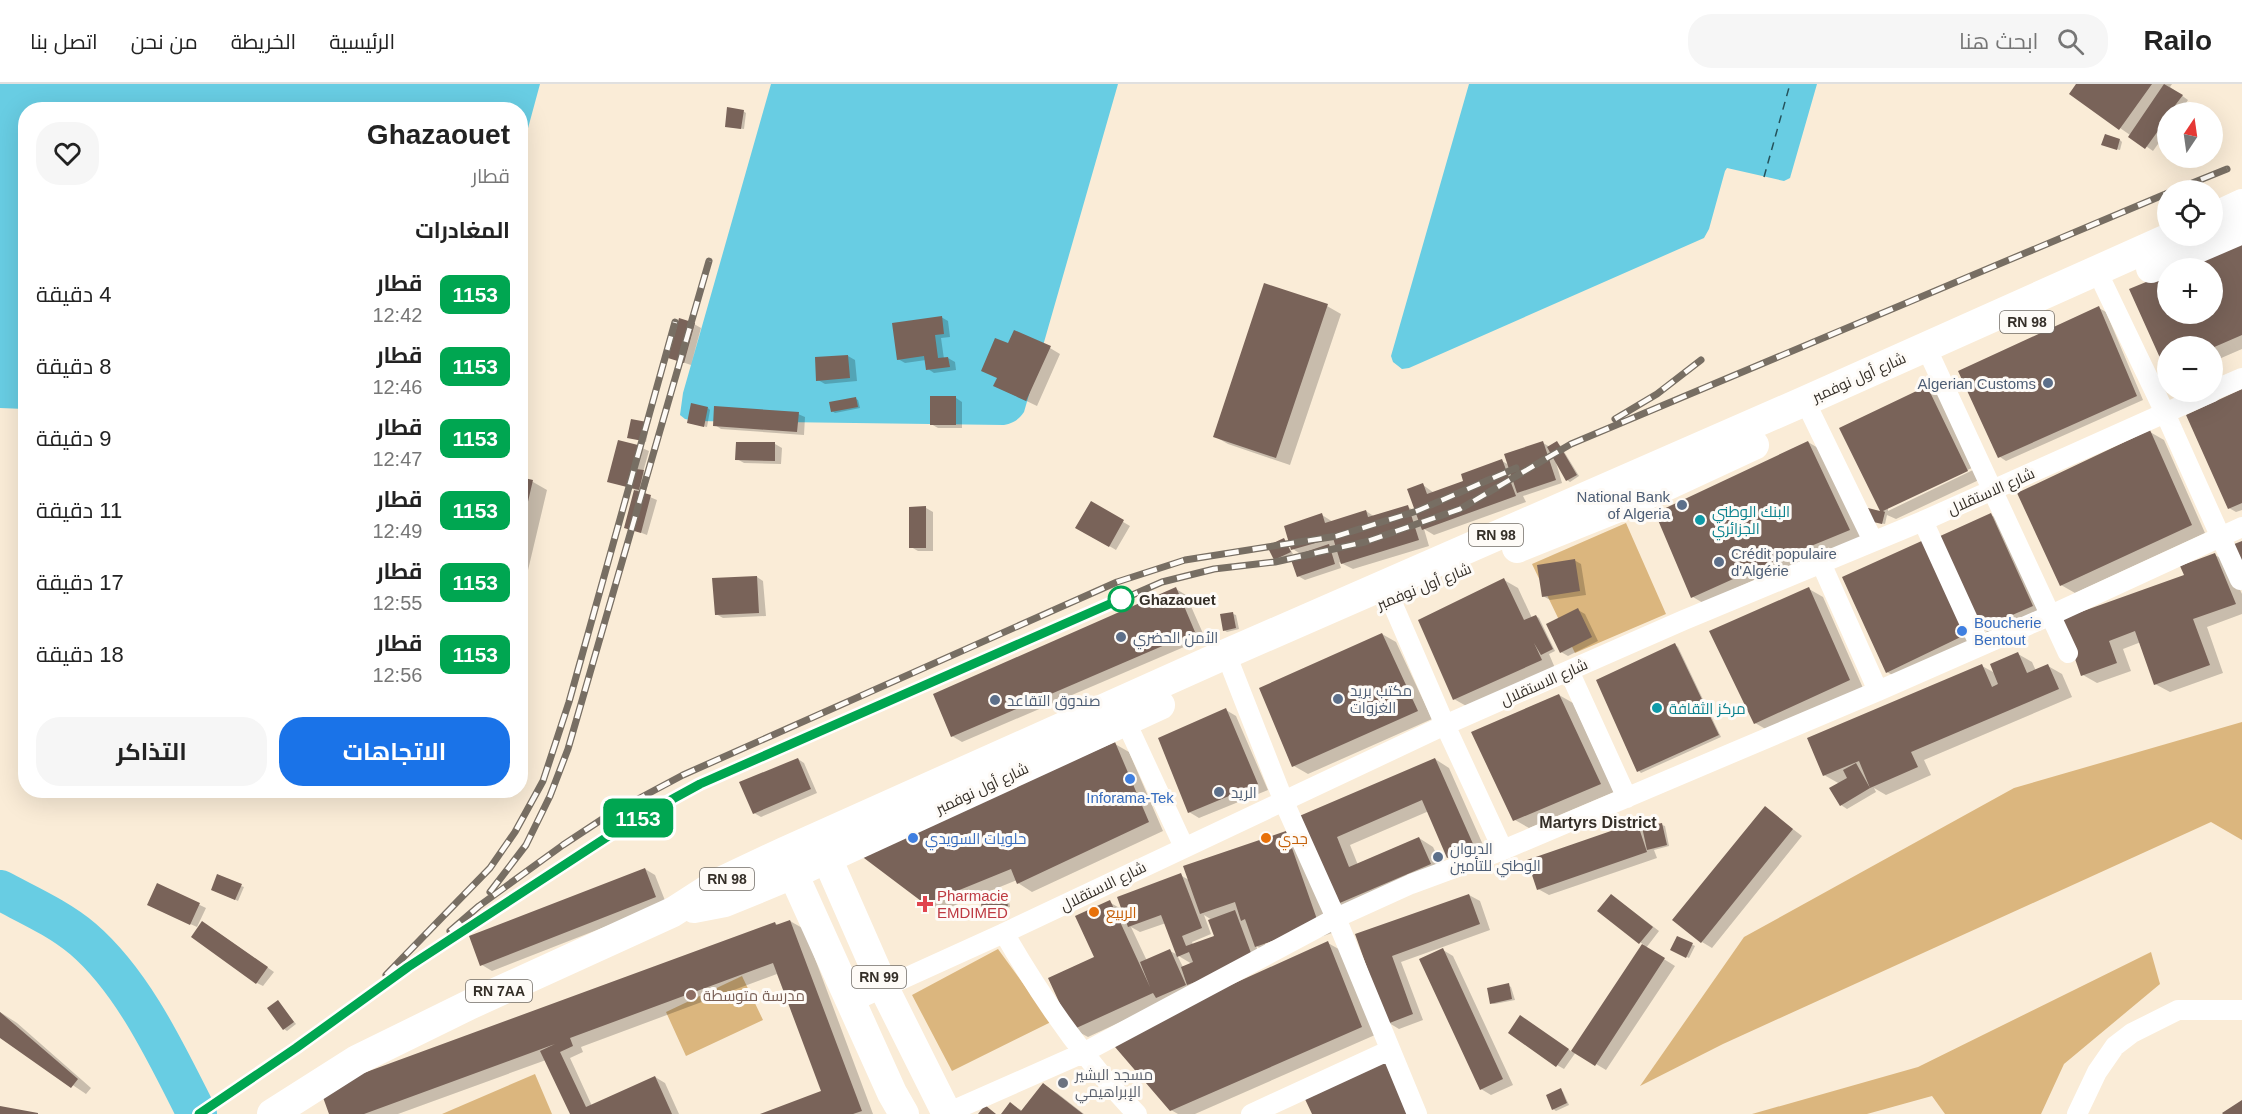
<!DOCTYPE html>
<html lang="ar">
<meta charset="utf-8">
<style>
:root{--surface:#fff;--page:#f6f6f6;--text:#222;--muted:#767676;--line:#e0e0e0;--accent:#1a73e8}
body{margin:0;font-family:Arial,Cairo,sans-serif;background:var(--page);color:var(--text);direction:rtl;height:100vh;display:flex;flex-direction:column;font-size:22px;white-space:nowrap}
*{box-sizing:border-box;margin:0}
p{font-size:20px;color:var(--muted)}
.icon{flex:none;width:33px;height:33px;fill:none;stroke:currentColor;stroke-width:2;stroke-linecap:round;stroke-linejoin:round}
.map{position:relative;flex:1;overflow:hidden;direction:ltr}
.side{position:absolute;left:18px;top:18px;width:510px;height:696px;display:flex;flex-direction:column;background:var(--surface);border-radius:24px;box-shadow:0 6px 24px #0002;direction:rtl}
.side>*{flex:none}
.badge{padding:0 12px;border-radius:9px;font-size:21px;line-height:39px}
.needle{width:39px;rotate:13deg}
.tools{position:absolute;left:2157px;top:18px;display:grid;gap:12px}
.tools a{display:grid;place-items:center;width:66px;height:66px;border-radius:50%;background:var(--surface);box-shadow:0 6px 24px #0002;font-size:30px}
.map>.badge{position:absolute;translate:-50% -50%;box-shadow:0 0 0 3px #fff}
h2{padding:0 18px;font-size:22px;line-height:54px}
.round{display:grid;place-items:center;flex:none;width:63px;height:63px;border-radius:24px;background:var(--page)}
.summary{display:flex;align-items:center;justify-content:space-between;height:102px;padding:0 18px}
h1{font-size:28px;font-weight:700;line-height:45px}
.primary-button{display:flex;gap:12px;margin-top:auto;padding:12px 18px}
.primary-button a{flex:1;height:69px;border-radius:24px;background:var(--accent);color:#fff;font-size:24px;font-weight:700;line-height:69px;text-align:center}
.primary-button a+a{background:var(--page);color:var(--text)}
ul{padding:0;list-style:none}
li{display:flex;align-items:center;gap:18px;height:72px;padding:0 18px}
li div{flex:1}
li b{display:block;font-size:22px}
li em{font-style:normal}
li .badge{min-width:66px;font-weight:700;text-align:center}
header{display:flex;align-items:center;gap:36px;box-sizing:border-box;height:84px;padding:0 30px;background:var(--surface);border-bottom:2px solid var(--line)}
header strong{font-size:28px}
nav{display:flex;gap:33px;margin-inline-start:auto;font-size:21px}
.search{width:420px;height:54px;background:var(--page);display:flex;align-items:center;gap:15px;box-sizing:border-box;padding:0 21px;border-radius:24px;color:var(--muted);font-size:22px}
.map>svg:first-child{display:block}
</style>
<header>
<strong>Railo</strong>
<div class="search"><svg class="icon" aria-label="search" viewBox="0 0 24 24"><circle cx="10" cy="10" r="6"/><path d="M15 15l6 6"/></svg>ابحث هنا</div>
<nav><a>الرئيسية</a><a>الخريطة</a><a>من نحن</a><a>اتصل بنا</a></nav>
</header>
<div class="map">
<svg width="2242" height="1030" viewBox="0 0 2242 1030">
<rect width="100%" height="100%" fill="#faecd7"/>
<path fill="#dbb67e" d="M1626,439L1666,530L1575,569L1532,480Z
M2242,638V756L2211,738L1723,960L1640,1002L1744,853L2014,704Z
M998,865L1051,938L952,987L912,911Z
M2151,868L2160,900L2064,980L2041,1030H1945L1932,1012L1867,1030H1752L1918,983Z
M742,892L763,936L686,972L666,928Z
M535,990L552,1030H442Z"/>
<path fill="#68cde3" d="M0,0H540L521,70L520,26H26L25,325L0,324Z
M771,0H1118L1024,328C1018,336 1014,339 1004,341L695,337L685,335L680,331L683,309Z
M1469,0H1817L1790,94L1784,97L1727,84L1725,87L1709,145L1704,154L1409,284L1402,285L1393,278L1391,272Z"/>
<path fill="#0003" fill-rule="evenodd" d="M2078,0H2172L2170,3L2188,16L2180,28H2168V46L2153,67L2120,44Z
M743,27L746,29L744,45L729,43Z
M2120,56L2122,58L2120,66L2106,62Z
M2242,158V265L2212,278V262H2168L2166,284L2168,230H2212V184H2181Z
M1327,222L1341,230L1290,381L1228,360L1214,352Z
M2099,224L2106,228L2143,316L2006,377L2000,373Z
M941,233L948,237L950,253L941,254L944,275L948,274L955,278L956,286L934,289L928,285L926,276L905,279L898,275Z
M694,240L701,244L691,281L670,274Z
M1009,261L1050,264L1060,270L1037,322L995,302Z
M848,272L855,276L857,297L825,300L818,296Z
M1927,304L1941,312L1981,395L1896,435L1887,431L1885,440L1870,437L1883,429L1841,345ZM1974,383L1975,385L1888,427V423Z
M2242,307V426L2236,428L2229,424Z
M956,314L962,318V344H938L931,340Z
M856,315L858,316L860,324L835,329L832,327Z
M708,324L710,326L707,343L689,339Z
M798,330L805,333L804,351L721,345L715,341Z
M632,337L649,342L646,358L629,353Z
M2150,348L2164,356L2205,449L2075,509L2061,501Z
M619,358L642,364L649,367L643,388L650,392L645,411L657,416L647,451L626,443L636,406L609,397Z
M1808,358L1823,367L1863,454L1778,489L1774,487L1703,519L1693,513Z
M1543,359L1550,363L1557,359L1560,361L1579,392L1570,398L1567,396L1555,375L1562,399L1523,412L1526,418L1434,451L1424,445L1429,462L1353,485L1339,478L1341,484L1305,496L1298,492L1302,471L1293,465L1322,431L1333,438L1366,427L1375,433L1408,423L1417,428L1423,401L1434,409L1465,398L1502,377L1509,381ZM1337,461L1339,468L1330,463Z
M775,360L782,364L781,380L744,379L737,375Z
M520,395L533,398L547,406L520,520Z
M1091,419L1130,442L1116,466L1077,443Z
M926,424L933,428V467H918L911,463Z
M1991,431L2002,437L2042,528L1992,551L1981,544Z
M1284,455L1293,470L1278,477L1275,475Z
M2242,459L2233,491L2242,510V530L2207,543L2223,589L2170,608L2155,600L2141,558L2123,565L2131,587L2097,599L2083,591L2063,536L2186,492L2215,471L2232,481Z
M1574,476L1581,480L1586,511L1550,516L1543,512Z
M757,493L763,497L766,532L723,534L716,530Z
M1844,494L1982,557L1901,596L1887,588Z
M1504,496L1518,504L1532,534L1536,532L1539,534L1555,567L1549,570L1555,584L1468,623L1454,615Z
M1176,505L1186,511L1205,554L962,658L952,652Z
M1809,505L1823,513L1863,604L1769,647L1755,639Z
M1578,526L1585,530L1598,557L1568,572L1561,568Z
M1233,530L1236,531L1239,545L1227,548L1224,546Z
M1382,550L1396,558L1432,635L1308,690L1294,682Z
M1675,561L1678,563L1721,653L1641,689L1639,687Z
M2018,570L2032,578L2036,587L2048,582L2062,590L2072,613L1924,676L1931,691L1886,711L1874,704L1876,708L1847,725L1841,721L1840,700L1824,691L1982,582L1995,589Z
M1559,611L1573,619L1614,708L1529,744L1515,736Z
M1226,626L1236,632L1268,706L1199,734L1189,728Z
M1115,660L1129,668L1163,747L1032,808L1018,799L1017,796L941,827L926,819Z
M798,675L804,679L817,709L761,733L754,729Z
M1435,675L1449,684L1487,770L1463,781L1449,773L1429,727L1350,761L1358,781L1419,754L1433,763L1445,788L1351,829L1337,820L1299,734Z
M1765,724L1802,752L1712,864L1702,858Z
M1637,740L1644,744L1662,741L1665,742L1669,762L1654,766L1657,774L1549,811L1538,805Z
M1286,748L1300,757L1332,849L1271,870L1256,862L1264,882L1166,917L1088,953L1073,945L1096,873L1109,818L1123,826L1180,791L1189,796ZM1204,831L1212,836L1216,852L1193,861L1192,858L1211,850ZM1166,839L1178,871L1170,867L1147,877L1131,843L1140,848ZM1327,840L1265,862V858ZM1177,871L1192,880L1183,883Z
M645,785L655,791L666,819L492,887L482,881Z
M158,801L206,824L197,843L155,824Z
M241,802L244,803L238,817L215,807Z
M1005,809L1008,811L1010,823L987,827L984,825Z
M1469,811L1480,817L1490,846L1401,878L1423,936L1399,945L1389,939L1357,851Z
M1618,816L1659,847L1646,864L1675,882L1606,986L1576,968L1564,985L1557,981L1527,937L1572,968L1644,861L1640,858Z
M790,837L804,845L873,1030H764L823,1008L777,890L581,963L583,968L570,974L592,1022L655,993L665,999L679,1030H571L546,976L398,1030H331L775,839L779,842Z
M210,843L274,888L263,902L257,899Z
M1678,854L1695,862L1689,874L1672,865Z
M1328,859L1342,867L1375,951L1195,1030H1178L1171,1026Z
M1443,866L1453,872L1513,1001L1491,1011L1481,1005Z
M1508,901L1511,903L1515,916L1494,920L1491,919Z
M278,918L296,940L287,947L284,945Z
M0,928L17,939L91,1004L86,1010L0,952Z
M1043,1001L1057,1009L1084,1030H1003L1011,1020L1023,1027Z
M1560,1006L1563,1008L1569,1021L1556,1027L1553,1025Z"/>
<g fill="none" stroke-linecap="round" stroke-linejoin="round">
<path stroke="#68cde3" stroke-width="40" d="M0,806C28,821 58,834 83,855C134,899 167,971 197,1030"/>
<path stroke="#25525b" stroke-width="1.5" stroke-dasharray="8 6" stroke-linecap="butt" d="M1764,93L1790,0"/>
</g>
<path fill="#796359" d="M2076,0H2152L2119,46L2069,10Z
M2164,0L2183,11L2170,28H2168V33L2145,65L2128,53Z
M727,23L744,26L741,45L725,43Z
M2105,50L2120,55L2117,66L2101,61Z
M2242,157V251L2212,264V262H2168V284L2165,285L2129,205L2168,189V230H2212V184H2177Z
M1264,199L1328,220L1276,374L1213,353Z
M2099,222L2137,312L1998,374L1958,287Z
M942,232L944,250L935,251L938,274L948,273L950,283L926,286L924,272L897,276L892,239Z
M679,234L695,239L684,279L668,274Z
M1014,246L1051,262L1026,317L993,302L997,294L981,287L995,254L1008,259Z
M848,271L850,294L816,297L815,273Z
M1927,302L1968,387L1883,427L1885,428L1882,440L1865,436L1868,424L1880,427L1839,344Z
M2242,305V419L2228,425L2186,331Z
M930,312H956V341H930Z
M856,313L858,323L831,328L829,318Z
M691,319L708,323L704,343L687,339Z
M714,322L799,328L797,348L713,342Z
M631,335L647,338L643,357L627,354Z
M2150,346L2192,441L2060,502L2017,409Z
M618,356L642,362L636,385L644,386L639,406L607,398Z
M1543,357L1556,396L1517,409L1504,370Z
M1557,357L1577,391L1566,397L1547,363Z
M1808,357L1850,446L1762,482L1691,514L1655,429Z
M736,358H775V377L735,376Z
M1502,375L1516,412L1422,446L1407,405L1423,399L1427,410L1463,397L1461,390Z
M520,393L533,396L521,448H520Z
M634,406L651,411L641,449L624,444Z
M1091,417L1124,436L1109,463L1075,444Z
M1408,421L1419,456L1341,480L1333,454L1291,466L1284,442L1322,429L1325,439L1366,426L1368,433Z
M926,422V464H909V423Z
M1991,429L2033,522L1980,545L1938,453Z
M1284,454L1291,468L1274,476L1267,462Z
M1926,455L1969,549L1886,589L1842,493Z
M2242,457V491L2224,464Z
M1329,460L1335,480L1297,493L1290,473Z
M2215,469L2236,520L2193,535L2210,581L2154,601L2135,547L2109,557L2117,579L2081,592L2061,535L2184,491L2180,482Z
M1575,475L1580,507L1542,513L1537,481Z
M757,492L759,529L715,531L712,494Z
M1504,494L1524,536L1536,531L1553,565L1541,571L1534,559L1542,576L1453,616L1418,536Z
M1176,503L1195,548L951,653L933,610Z
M1809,503L1850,596L1754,640L1709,547Z
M1578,524L1592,553L1560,569L1546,540Z
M1233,528L1236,544L1223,547L1220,530Z
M1382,549L1418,627L1292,683L1259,604Z
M1675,559L1719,651L1637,688L1596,596Z
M2018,568L2027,589L2048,580L2059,605L1911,668L1918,683L1870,704L1859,677L1823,692L1807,654L1982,580L1992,603L1998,600L1990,580Z
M1559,610L1601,700L1513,737L1471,648Z
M1226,624L1258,700L1188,729L1158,654Z
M1115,658L1149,738L1017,800L1011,785L925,820L860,771Z
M798,674L811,705L753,730L739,698Z
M1435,674L1474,762L1447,774L1422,716L1337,753L1349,783L1419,753L1431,780L1335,821L1297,733Z
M1856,679L1870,704L1840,722L1829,704L1847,694L1843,686Z
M1765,722L1793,745L1701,859L1672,836Z
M1637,738L1647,768L1537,806L1527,776Z
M1662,739L1667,761L1647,766L1642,743Z
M1286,747L1319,841L1255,863L1245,835L1241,837L1235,818L1200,830L1183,782Z
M645,784L656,813L480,882L469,852Z
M1181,789L1202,844L1182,852L1186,862L1214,852L1208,836L1235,826L1254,877L1187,901L1181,883L1193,878L1189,868L1177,873L1161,831L1128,843L1117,813Z
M217,790L242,800L235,816L211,806Z
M157,799L200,819L190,841L147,821Z
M1005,808L1008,822L982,826L980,812Z
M1469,810L1480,840L1392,872L1413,930L1387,940L1355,850Z
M1611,810L1653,843L1639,860L1597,827Z
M1110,816L1150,903L1140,878L1170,865L1186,901L1156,914L1153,909L1072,946L1048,894L1094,873L1075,832Z
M790,836L862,1027L853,1030H760L821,1007L773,879L570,954L573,962L560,968L586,1023L655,992L672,1030H570L540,967L555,960L364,1030H329L320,1005L775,838L776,841Z
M202,837L268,883L256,900L191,853Z
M1677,852L1693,859L1686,874L1670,866Z
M1328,857L1362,943L1170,1027L1109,956Z
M1642,860L1665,874L1595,982L1571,967Z
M1443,864L1503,995L1480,1006L1419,875Z
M1509,899L1512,915L1490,920L1487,904Z
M278,916L294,938L283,946L267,924Z
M0,928L78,995L71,1004L0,954Z
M1520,931L1569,965L1556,983L1508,949Z
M1391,976L1414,1030H1312L1304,1013Z
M1043,999L1083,1030H1001L1010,1018L1021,1027Z
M1561,1004L1567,1019L1552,1026L1546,1011Z
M2242,1016V1030H2223L2222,1029Z
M985,1021L996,1030H978Z
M0,1022L38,1029V1030H0Z"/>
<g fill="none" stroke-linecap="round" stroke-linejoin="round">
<path stroke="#fff" stroke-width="20" d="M2097,187L2165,329L2240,496
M1926,263L2068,569
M2212,307L2242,294
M1805,317L1873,457
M1923,437L1980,562
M1821,479L1878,607
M1384,500L1445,641L1503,766
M1226,570L1284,718L1336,834L1417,1030
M1569,587L1627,714
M1126,638L1184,763
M1004,849C1042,915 1084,976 1137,1030
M852,918L1004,849L1445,641L1684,536L1923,437L2212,308
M945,1030L1083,969L1336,834L1411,800L1503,766L1878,607L2051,531L2242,443
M1251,1030L1390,966
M2077,1030L2097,988L2115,962L2132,949L2178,926H2242"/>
<path stroke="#fff" stroke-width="30" d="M2212,134L2242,120
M2151,184L2242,145
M1517,464L1631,418L1754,361
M819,756L884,904L947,1030
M786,774L892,1009L904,1030
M694,824L725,818L793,790L1160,621
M272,1030L357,976L471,920L673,828L718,799L784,768L1226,570L1805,317L2174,152"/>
<g stroke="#776e63" stroke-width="7">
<path id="rail" d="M2175,106L2227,85
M1615,335L1657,310L1701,276
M490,808L526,761L550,712L568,665L709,177
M450,847L479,822L563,761L610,730L683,691L1117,498L1185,476L1337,452L1417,427L1516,384
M386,891L490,784L515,748L543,697L569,618L675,238
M199,1030L296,964L408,883L568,777L627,740L700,700L1162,498L1214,485L1275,478L1365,458L1460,425L1571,360L2168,109"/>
</g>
<use href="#rail" stroke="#fefbf7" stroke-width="4.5" stroke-dasharray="14" stroke-linecap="butt"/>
</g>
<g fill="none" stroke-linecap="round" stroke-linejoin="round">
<g stroke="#fff" stroke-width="14">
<path id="line" d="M199,1030L296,964L408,883L627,740L700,700L1121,515"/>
</g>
<use href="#line" stroke="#00a651" stroke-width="9"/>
</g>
<g fill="#5c6f8a" stroke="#fefbf7" stroke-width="2">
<circle cx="2048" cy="299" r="6"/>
<circle cx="1682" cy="421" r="6"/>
<circle cx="1719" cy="478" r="6"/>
<circle cx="1121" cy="553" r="6"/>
<circle cx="1338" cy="615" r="6"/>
<circle cx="995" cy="616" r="6"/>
<circle cx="1219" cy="708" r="6"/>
<circle cx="1438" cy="773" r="6"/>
</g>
<g fill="#0f9aa8" stroke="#fefbf7" stroke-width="2">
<circle cx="1700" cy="436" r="6"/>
<circle cx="1657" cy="624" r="6"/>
</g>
<circle fill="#fff" stroke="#00a651" stroke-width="3" cx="1121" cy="515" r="12"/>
<g fill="#3f7fe0" stroke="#fefbf7" stroke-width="2">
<circle cx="1962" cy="547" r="6"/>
<circle cx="1130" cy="695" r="6"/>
<circle cx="913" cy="754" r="6"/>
</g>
<g fill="#e8710a" stroke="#fefbf7" stroke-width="2">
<circle cx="1266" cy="754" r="6"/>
<circle cx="1094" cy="828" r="6"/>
</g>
<path fill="#e0444e" stroke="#fefbf7" stroke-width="2" d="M922 811h6v6h6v6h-6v6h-6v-6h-6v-6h6z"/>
<circle fill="#8d6e63" stroke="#fefbf7" stroke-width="2" cx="691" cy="911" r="6"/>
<circle fill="#6b7280" stroke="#fefbf7" stroke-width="2" cx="1063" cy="999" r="6"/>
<g text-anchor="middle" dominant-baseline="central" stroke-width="6" stroke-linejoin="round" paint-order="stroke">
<g fill="#fefbf7" stroke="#716c66" stroke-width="1.5">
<rect x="2000" y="227" width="54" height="22" rx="4.5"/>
<rect x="1469" y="440" width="54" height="22" rx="4.5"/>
<rect x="700" y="784" width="54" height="22" rx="4.5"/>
<rect x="852" y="882" width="54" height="22" rx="4.5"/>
<rect x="466" y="896" width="66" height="22" rx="4.5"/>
</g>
<g font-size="14" font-weight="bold" fill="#352f28">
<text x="2027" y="238">RN 98</text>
<text x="1496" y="451">RN 98</text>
<text x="727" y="795">RN 98</text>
<text x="879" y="893">RN 99</text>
<text x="499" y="907">RN 7AA</text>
</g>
<g font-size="15" fill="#352f28" stroke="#fefbf7">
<text transform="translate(1859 293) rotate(-24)">شارع أول نوفمبر</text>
<text transform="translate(1991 407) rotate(-24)">شارع الاستقلال</text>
<text transform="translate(1424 502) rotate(-22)">شارع أول نوفمبر</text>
<text transform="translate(1544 598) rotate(-24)">شارع الاستقلال</text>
<text transform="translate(982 704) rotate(-25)">شارع أول نوفمبر</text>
<text transform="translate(1103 802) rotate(-26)">شارع الاستقلال</text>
</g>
<g font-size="15" fill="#4e5e75" stroke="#fefbf7" text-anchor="start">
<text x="2036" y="299" text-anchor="end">Algerian Customs</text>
<text x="1670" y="412" text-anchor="end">National Bank<tspan x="1670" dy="17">of Algeria</tspan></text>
<text x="1731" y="469">Crédit populaire<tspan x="1731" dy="17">d'Algérie</tspan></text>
<text x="1133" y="553">الأمن الحضري</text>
<text x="1350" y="606">مكتب بريد<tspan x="1350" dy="17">الغزوات</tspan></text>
<text x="1007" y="616">صندوق التقاعد</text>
<text x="1231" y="708">الريد</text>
<text x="1450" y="764">الديوان<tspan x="1450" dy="17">الوطني للتأمين</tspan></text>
</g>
<g font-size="15" fill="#0d838f" stroke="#fefbf7" text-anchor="start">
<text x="1712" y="427">البنك الوطني<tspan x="1712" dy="17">الجزائري</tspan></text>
<text x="1669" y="624">مركز الثقافة</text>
</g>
<g font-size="15" font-weight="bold" fill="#352f28" stroke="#fefbf7" text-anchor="start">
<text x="1139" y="515">Ghazaouet</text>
</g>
<g font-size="15" fill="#366cbe" stroke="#fefbf7" text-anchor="start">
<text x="1974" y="538">Boucherie<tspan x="1974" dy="17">Bentout</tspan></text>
<text x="1130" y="713" text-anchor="middle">Inforama-Tek</text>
<text x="925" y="754">حلويات السويدي</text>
</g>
<g font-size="15" fill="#c56008" stroke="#fefbf7" text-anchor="start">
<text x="1278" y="754">جدي</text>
<text x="1106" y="828">الربيع</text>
</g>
<g font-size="15" fill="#be3a42" stroke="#fefbf7" text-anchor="start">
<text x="937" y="811">Pharmacie<tspan x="937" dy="17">EMDIMED</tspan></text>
</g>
<g font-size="15" fill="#785e54" stroke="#fefbf7" text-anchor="start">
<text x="703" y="911">مدرسة متوسطة</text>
</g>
<g font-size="15" fill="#5b616d" stroke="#fefbf7" text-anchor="start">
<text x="1075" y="990">مسجد البشير<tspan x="1075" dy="17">الإبراهيمي</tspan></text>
</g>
<g font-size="16" font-weight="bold" fill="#352f28" stroke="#fefbf7">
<text x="1598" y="738">Martyrs District</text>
</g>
</g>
</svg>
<div class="tools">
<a><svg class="needle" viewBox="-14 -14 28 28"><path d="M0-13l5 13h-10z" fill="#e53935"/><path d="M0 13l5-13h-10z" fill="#767676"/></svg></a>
<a><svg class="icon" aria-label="locate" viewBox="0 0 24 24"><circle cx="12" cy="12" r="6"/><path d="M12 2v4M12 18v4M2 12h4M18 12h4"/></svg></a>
<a>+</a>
<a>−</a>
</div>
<b class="badge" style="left:638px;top:734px;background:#00a651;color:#fff">1153</b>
<section class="side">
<div class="summary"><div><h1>Ghazaouet</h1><p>قطار</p></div><a class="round"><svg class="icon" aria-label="heart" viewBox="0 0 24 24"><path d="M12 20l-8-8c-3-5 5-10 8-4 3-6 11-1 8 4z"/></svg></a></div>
<h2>المغادرات</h2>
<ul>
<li><span class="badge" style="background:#00a651;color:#fff">1153</span><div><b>قطار</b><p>12:42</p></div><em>4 دقيقة</em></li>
<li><span class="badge" style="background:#00a651;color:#fff">1153</span><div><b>قطار</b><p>12:46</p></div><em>8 دقيقة</em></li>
<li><span class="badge" style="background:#00a651;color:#fff">1153</span><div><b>قطار</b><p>12:47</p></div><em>9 دقيقة</em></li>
<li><span class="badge" style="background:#00a651;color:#fff">1153</span><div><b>قطار</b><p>12:49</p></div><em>11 دقيقة</em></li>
<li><span class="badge" style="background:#00a651;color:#fff">1153</span><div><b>قطار</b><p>12:55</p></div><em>17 دقيقة</em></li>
<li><span class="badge" style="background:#00a651;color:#fff">1153</span><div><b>قطار</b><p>12:56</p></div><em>18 دقيقة</em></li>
</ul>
<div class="primary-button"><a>الاتجاهات</a><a>التذاكر</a></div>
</section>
</div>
